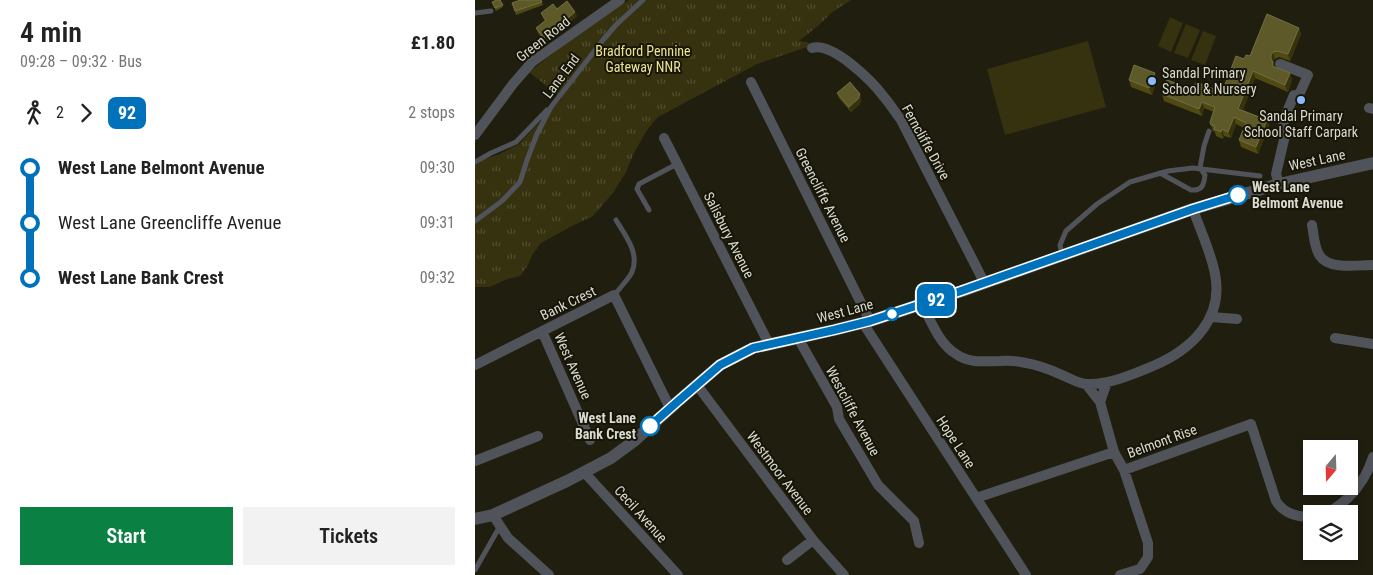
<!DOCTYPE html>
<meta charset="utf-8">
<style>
:root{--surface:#fff;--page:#f2f2f2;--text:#222;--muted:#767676;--accent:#0b8043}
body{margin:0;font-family:"Roboto Condensed",sans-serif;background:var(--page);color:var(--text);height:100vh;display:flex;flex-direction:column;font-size:19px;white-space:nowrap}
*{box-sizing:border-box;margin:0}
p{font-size:16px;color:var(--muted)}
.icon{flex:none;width:28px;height:28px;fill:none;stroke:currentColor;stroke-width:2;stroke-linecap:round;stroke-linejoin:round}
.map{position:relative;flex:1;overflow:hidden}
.details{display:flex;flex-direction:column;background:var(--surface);width:475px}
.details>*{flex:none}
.badge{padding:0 10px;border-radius:8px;font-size:18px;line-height:32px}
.needle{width:32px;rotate:199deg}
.buttons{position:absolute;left:828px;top:440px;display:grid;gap:10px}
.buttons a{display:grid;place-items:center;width:55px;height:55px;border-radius:0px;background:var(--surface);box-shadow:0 2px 8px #0003;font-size:25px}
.map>.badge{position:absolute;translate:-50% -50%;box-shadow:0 0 0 2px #fff}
.legs{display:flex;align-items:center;gap:8px;height:55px;padding:0 20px;font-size:16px}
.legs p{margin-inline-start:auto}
.summary{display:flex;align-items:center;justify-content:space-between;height:85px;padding:0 20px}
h1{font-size:28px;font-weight:600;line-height:38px}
.action{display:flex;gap:10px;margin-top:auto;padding:10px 20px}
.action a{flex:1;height:58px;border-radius:0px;background:var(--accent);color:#fff;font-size:20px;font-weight:600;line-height:58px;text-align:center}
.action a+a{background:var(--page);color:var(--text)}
ul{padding:0 20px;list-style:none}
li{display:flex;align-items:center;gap:18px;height:55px;font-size:19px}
li i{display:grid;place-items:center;width:8px;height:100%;margin:0 6px;background:currentColor}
li i::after{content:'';width:12px;height:12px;margin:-6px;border:4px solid;border-radius:50%;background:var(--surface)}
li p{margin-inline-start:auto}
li:first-child i{background:linear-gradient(#0000 50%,currentColor 0)}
li:last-child i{background:linear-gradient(currentColor 50%,#0000 0)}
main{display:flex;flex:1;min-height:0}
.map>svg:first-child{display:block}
</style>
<main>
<section class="details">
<div class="summary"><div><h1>4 min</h1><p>09:28 – 09:32 · Bus</p></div><b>£1.80</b></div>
<div class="legs"><svg class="icon" aria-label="walk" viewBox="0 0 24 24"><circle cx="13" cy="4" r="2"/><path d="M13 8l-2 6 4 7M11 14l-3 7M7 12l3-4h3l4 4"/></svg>2<svg class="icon" aria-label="forward" viewBox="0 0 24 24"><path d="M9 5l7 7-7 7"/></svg><b class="badge" style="background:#0072bc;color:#fff">92</b><p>2 stops</p></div>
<ul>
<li><i style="color:#0072bc"></i><b>West Lane Belmont Avenue</b><p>09:30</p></li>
<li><i style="color:#0072bc"></i><span>West Lane Greencliffe Avenue</span><p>09:31</p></li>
<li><i style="color:#0072bc"></i><b>West Lane Bank Crest</b><p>09:32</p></li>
</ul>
<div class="action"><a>Start</a><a>Tickets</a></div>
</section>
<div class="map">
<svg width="898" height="575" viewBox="0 0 898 575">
<defs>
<pattern id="park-tufts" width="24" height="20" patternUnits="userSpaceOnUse" patternTransform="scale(1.25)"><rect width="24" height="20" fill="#36320f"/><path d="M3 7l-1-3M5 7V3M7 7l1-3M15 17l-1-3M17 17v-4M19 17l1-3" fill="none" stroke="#524f31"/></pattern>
</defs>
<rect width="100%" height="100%" fill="#201e0f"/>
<path fill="#36320f" d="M695,17L708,23L696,52L683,46Z
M711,24L725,30L713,58L699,53Z
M728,31L741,36L730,65L716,60Z
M613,41L631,107L530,135L512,69Z"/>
<path fill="url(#park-tufts)" d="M154,0H376L356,13L344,25L324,41L332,42L338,45L282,64L183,117L172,130L159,153L150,174L137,194L118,216L95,227L66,243L57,255L53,265L45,276L32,279L15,287H0V165L10,159L25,154L44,144L87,98L54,72L120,21Z"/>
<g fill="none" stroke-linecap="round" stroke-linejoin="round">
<path stroke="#50545a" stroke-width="5" d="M0,13L16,11
M0,162L16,153L41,142L72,110
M685,173L716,190C727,191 729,185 730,175L725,168L729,146L734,131
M174,210L162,189L164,184L202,164
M0,221L27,201L45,182L52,160L62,134L76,107L128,40L141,25L168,0
M587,255L585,245L591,231L622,204L655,182L693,171L718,168L785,176
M140,295C144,288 154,279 157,272C165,253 150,235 141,220
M0,570L25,526"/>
<path stroke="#50545a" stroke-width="10" d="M337,48C358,42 397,81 409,97C415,104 420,112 426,120L509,282
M276,82L395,321
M894,108L898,109
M0,135L38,84L57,62L145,0
M189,138L294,344
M804,184L801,174L811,131L808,122L819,95L823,97L833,75L805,64
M837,225C839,235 839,248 845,256C854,270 883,265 898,265
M447,304C456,321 464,344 481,354C495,364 509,361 525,361C534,360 542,361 551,363C564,365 576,370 587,375C595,378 604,384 612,384C633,385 659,374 678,366C716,350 749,319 740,274C736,252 725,230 718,209
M736,317L762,319
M388,323L551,575
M67,331L115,440
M323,338L362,407L364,419L403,485L439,521L444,543
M860,338L898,344
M0,365L139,295L195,408
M611,384L625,402L632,382
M222,385L338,540L369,575
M625,402L639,452
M0,461L63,436
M109,472L203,575
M501,498L639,452L649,470L776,424L801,501C809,514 822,517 836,517
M850,514C873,502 890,482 898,457
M18,515L33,538L74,575
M312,560L338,540
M645,575L665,569L673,557V543L649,470"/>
<path stroke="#50545a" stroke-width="12" d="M0,519L18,515L92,481L136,458L159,441L201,403L245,365L278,348L359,330L395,321L487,291L718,209L804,184L898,163"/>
</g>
<path fill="#4f4a14" d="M25,0L28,7L21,11L17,2Z
M66,0L68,5L41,15L37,3Z
M82,9L102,16L71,42L63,33L61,28L70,21L68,18L66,13Z
M824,28L826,34L815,61L804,57L800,59L798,62L800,67L815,73L817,80L813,92L780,78L768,110L792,120L794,126L783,154L766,147L764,140L769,128L761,124L756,138L749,136L748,139L741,136L740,132L738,131L735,122L739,112L729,108L727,116L689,101L687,94L706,85L708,90L716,93L747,92L769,59Z
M654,80H682L677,95L656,87Z
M362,93L386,98L385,104L376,112L364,98Z"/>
<path fill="#36320a" d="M100,12L102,16L71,42L69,38Z
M824,28L826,34L815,61L813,54Z
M798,52L800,59L798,64L800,69L797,66L796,55Z
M778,71L780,78L766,115L763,109Z
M680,73L682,80L677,95L674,88Z
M815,73L817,80L813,92L810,85Z
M385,94L386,98L385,104L376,112L374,107Z
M727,102L729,108L727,116L724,109Z
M759,117L761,124L756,138L753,132Z
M792,120L794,126L783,154L781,147Z
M747,129L749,136L748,139L746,132Z"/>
<path fill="#5e5928" stroke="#726e43" d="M22,0H25L28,5L20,8L17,2Z
M45,0H66L67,2L40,11L37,3Z
M92,1L100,12L69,38L61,28L71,20L66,13L78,4L82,9Z
M792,14L824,28L813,54L802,51L798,52L796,55V59L798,62L797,66L815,73L810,85L778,71L763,109L792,120L781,147L764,140L771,123L759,117L753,132L747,129L746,132L739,129L740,126L736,125L735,122L740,107L727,102L724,109L687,94L692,80L706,85L705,89L716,93L721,82L747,92L761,56L769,59L771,55L775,56Z
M659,65L680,73L674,88L654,80Z
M375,82L385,94L383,99L374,107L362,93Z"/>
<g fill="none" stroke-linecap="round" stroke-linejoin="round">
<g stroke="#fff" stroke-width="11">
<path id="line-1" d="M175,426L201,403L245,365L278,348L359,330L395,321L486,291L718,209L763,195"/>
</g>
<use href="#line-1" stroke="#0072bc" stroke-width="8"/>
</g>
<g fill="#8cb9fc" stroke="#161507" stroke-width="2">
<circle cx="677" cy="81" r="5"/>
<circle cx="826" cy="100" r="5"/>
</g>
<g fill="#fff" stroke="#0072bc" stroke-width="2.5">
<circle cx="763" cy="195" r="9"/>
<circle cx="417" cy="314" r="6"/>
<circle cx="175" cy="426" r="9"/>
</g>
<g text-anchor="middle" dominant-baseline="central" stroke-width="4" stroke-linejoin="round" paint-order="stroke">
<g font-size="14" fill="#dadad0" stroke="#161507">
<text transform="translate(68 39) rotate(-38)">Green Road</text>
<text transform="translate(86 76) rotate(-53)">Lane End</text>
<text transform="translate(451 142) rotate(61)">Ferncliffe Drive</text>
<text transform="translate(842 160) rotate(-12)">West Lane</text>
<text transform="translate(348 195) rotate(63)">Greencliffe Avenue</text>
<text transform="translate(254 235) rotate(63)">Salisbury Avenue</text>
<text transform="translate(93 303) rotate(-26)">Bank Crest</text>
<text transform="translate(370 311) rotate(-15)">West Lane</text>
<text transform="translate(98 366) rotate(66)">West Avenue</text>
<text transform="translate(378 411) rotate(62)">Westcliffe Avenue</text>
<text transform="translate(687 441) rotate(-20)">Belmont Rise</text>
<text transform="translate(481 442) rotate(57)">Hope Lane</text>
<text transform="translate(305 473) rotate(53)">Westmoor Avenue</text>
<text transform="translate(166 514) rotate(48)">Cecil Avenue</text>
</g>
<g font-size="14" fill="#ece392" stroke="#161507">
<text x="168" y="51">Bradford Pennine<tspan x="168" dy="16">Gateway NNR</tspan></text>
</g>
<g font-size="14" fill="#dadad0" stroke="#161507" text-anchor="start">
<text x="687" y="73">Sandal Primary<tspan x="687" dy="16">School &amp; Nursery</tspan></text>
<text x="826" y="116" text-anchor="middle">Sandal Primary<tspan x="826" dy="16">School Staff Carpark</tspan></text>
</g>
<g font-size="14" font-weight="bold" fill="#dadad0" stroke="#161507" text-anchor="start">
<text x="777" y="187">West Lane<tspan x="777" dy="16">Belmont Avenue</tspan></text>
<text x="161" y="418" text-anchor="end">West Lane<tspan x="161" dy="16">Bank Crest</tspan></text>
</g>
</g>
</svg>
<div class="buttons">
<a><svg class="needle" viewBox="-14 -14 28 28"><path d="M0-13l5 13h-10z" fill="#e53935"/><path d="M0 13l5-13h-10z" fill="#767676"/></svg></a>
<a><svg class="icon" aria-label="layers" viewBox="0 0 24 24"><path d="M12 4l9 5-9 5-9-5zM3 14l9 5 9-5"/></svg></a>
</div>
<b class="badge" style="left:461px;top:300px;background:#0072bc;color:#fff">92</b>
</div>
</main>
